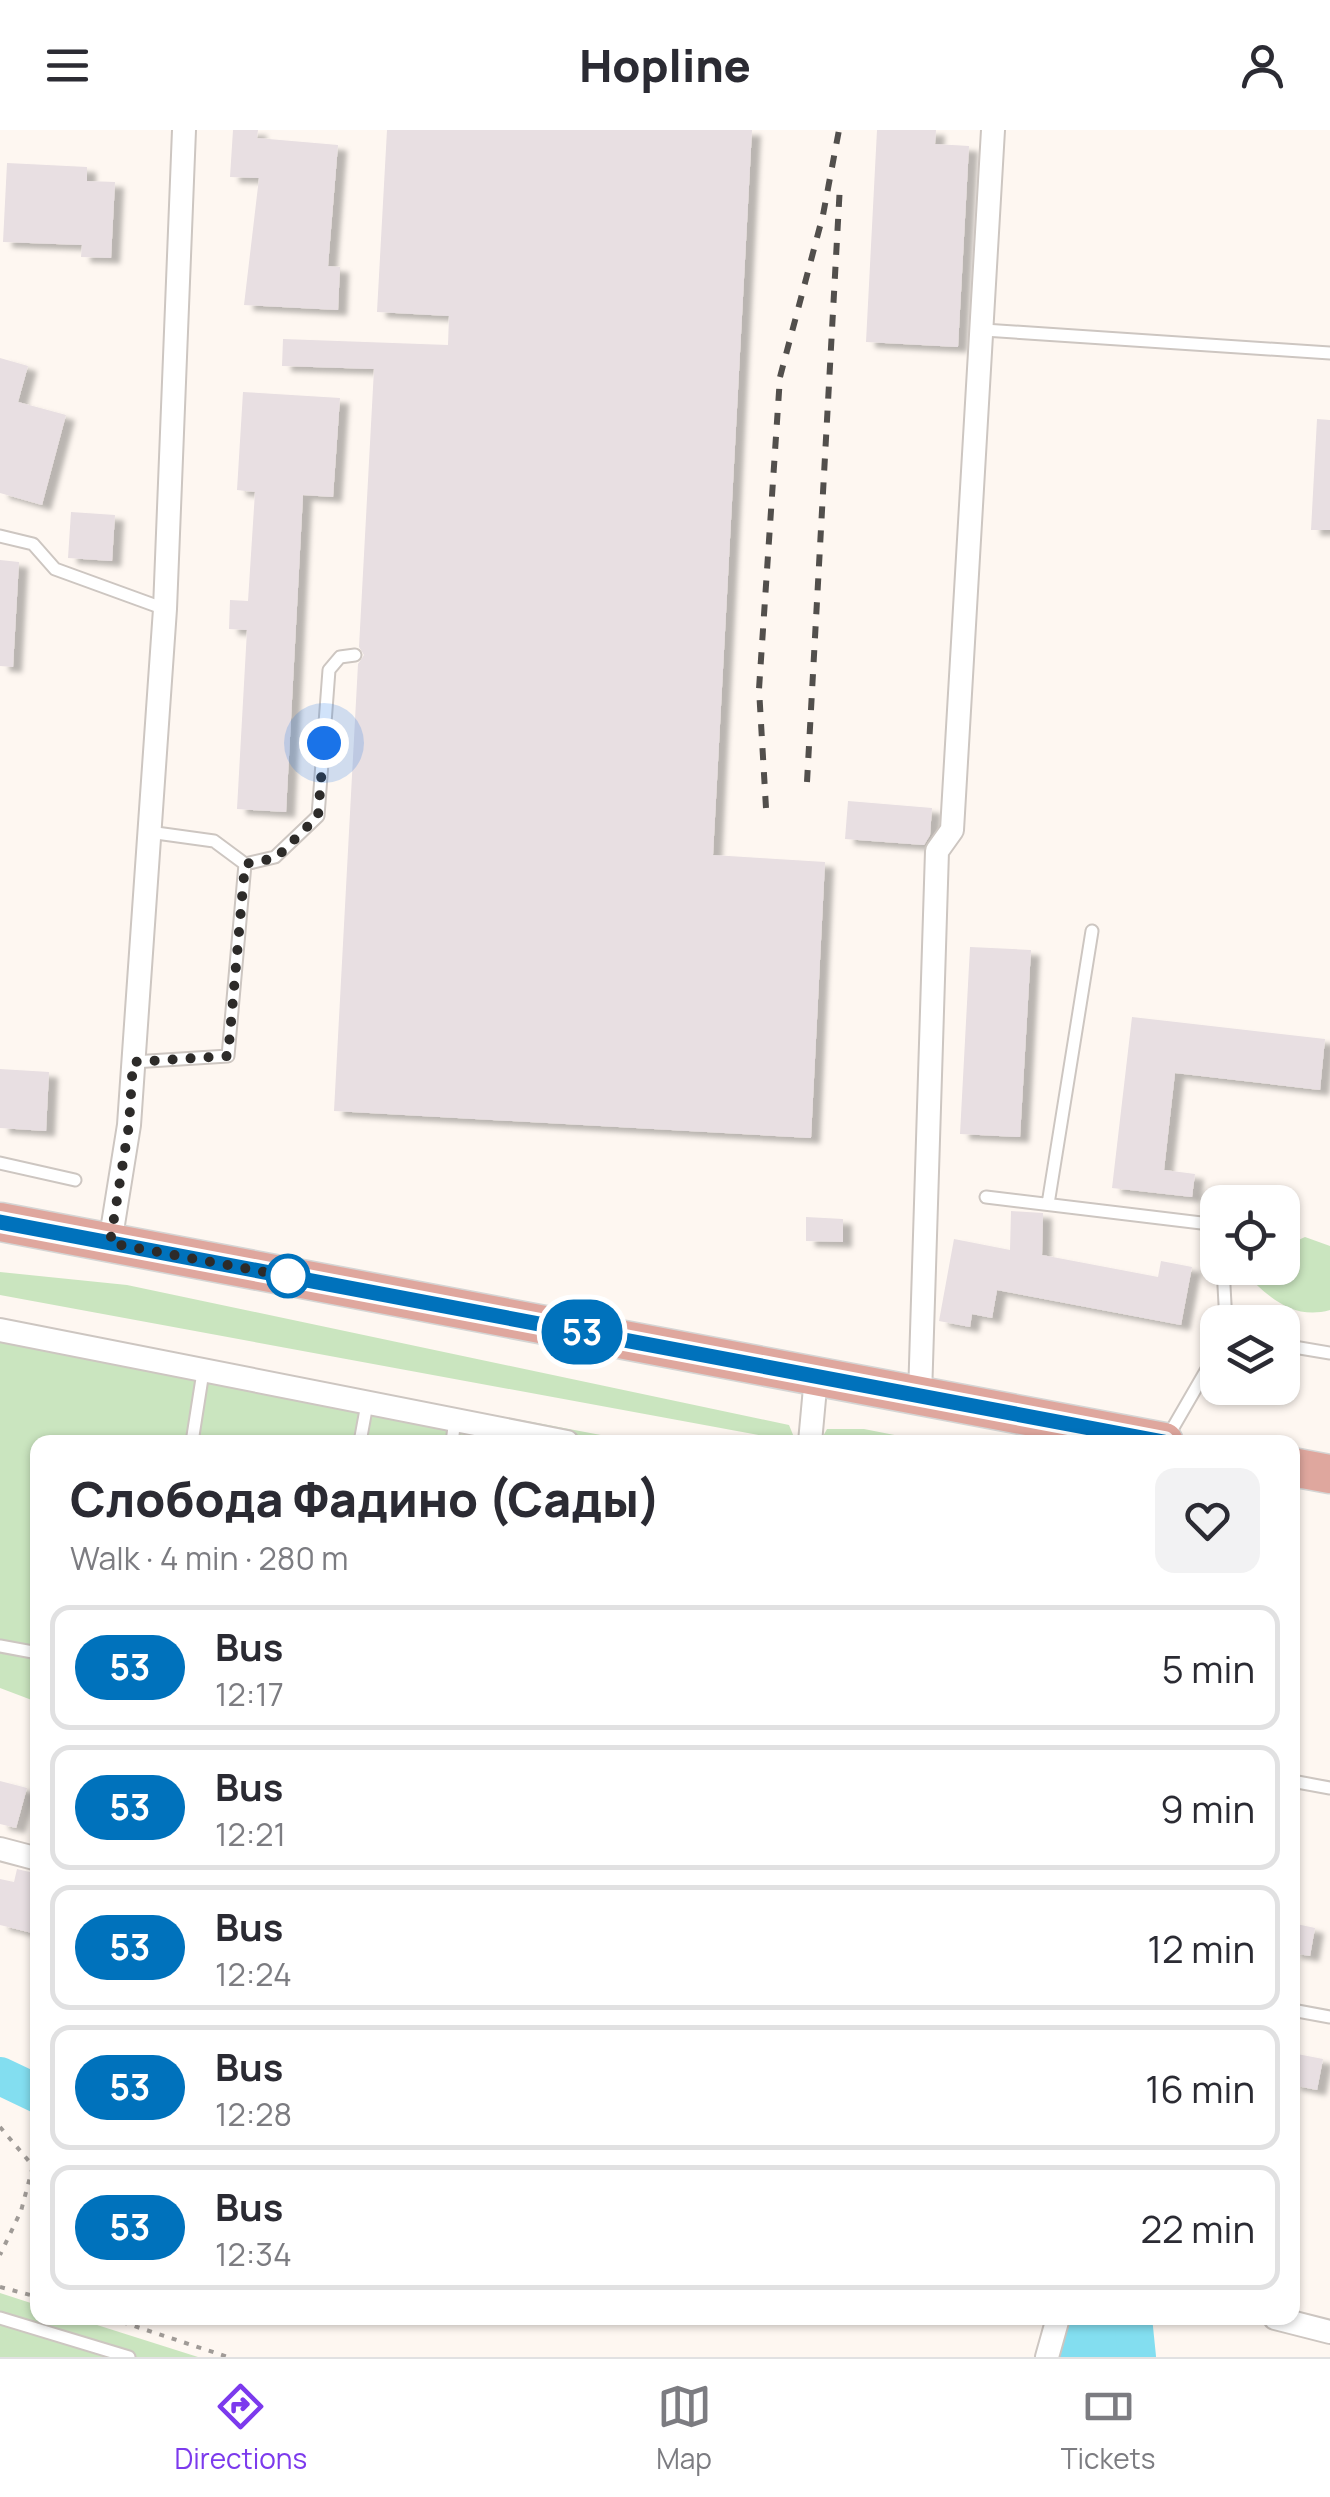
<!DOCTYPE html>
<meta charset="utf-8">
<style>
:root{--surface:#fff;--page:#f2f2f3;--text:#2b2b33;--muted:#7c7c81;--line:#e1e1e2;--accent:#7c3aed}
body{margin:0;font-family:Manrope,sans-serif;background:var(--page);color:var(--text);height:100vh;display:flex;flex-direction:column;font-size:38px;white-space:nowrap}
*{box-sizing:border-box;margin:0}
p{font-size:32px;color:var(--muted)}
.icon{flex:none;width:55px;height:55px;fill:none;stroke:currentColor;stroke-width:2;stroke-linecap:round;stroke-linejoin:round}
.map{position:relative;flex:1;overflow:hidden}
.drawer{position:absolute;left:30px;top:1305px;width:1270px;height:890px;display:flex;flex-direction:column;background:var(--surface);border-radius:20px;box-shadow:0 2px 8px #0004}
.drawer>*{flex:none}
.badge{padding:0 20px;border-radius:32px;font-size:35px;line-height:65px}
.fabs{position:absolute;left:1200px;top:1055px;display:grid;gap:20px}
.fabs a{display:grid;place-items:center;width:100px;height:100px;border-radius:20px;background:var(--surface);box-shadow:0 2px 8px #0004;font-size:50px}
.you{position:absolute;width:50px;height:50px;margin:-25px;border:8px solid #fff;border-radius:50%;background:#1a73e8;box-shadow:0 0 0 15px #1a73e833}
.map>.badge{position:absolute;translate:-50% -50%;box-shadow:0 0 0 5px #fff}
.round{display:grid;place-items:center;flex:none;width:105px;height:105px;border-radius:20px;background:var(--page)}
.head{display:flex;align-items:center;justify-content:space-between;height:170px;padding:0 40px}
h1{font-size:48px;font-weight:800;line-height:75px}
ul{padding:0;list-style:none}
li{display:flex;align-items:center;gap:30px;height:125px;margin:0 20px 15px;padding:0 20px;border:5px solid var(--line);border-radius:20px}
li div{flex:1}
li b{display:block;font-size:38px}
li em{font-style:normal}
li .badge{min-width:110px;font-weight:700;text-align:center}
header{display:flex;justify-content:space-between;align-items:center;height:130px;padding:0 40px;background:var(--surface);font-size:45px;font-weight:800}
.tab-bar{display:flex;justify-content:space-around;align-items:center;height:140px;border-top:2px solid var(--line);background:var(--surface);font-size:28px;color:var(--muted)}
.tab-bar a{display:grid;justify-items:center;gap:5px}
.tab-bar .active{color:var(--accent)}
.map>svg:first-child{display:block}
</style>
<header><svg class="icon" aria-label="menu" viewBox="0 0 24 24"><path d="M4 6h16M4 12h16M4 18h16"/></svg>Hopline<svg class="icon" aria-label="person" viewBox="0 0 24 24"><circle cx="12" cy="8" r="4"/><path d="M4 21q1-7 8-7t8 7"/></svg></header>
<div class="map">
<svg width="1330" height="2227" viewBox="0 0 1330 2227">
<defs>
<filter id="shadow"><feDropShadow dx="9" dy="5.5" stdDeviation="2.5" flood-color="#0004"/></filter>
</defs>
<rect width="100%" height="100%" fill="#fef7f1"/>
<path fill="#cae5bf" d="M1305,1107L1330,1116V1180C1291,1191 1266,1164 1240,1139L1282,1138L1283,1117Z
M0,1142L127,1155L789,1295L796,1312L0,1165Z
M0,1192L638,1312H38L37,1572L0,1558Z
M827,1299H864L930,1312H820Z
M0,2163L37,2175L38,2188H75L198,2227H0Z"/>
<path fill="#83def0" d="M1070,2188H1133L1137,2227H1059Z"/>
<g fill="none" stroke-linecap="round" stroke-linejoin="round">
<path stroke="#83def0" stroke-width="38" d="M0,1946L38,1964
M1133,2188L1137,2227"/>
</g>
<path fill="#e8dfe2" filter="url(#shadow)" d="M233,0H258L257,8L338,15L328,136L340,137L338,180L244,175L259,48L230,47Z
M387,0H752L713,725L825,732L811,1008L334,981L358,534L364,525L359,517L374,239L282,236L283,209L448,215L449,186L377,182Z
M877,0H936L935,14L969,16L958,217L866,212Z
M7,33L87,37V51L115,52L111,128L81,127L82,115L3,112Z
M0,228L28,236L18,272L66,285L42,375L0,363Z
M243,262L340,268L333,367L303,365L286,682L237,679L247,500L229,499L230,470L248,471L255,362L237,360Z
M1317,289L1330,290V400H1311Z
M71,382L115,385L112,431L68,428Z
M0,430L19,432L13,537L0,536Z
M848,671L932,678L930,705L924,715L845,709Z
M970,817L1031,820L1020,1007L960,1004Z
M1132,887L1325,909L1320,960L1175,943L1164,1040L1195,1044L1192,1067L1112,1058Z
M0,939L49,942L46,1001L0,998Z
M1011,1081L1043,1083L1042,1125L1158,1147L1161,1131L1192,1137L1181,1195L997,1160L992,1188L972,1184L970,1197L939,1191L954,1109L1010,1120Z
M806,1087L843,1089V1112L806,1111Z
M0,1651L27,1658L16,1698L0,1694Z
M17,1739L38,1744V1783L32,1803L0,1795V1749L14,1752Z
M1292,1793L1315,1798L1310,1826L1292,1823Z
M1292,1923L1323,1929L1317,1960L1292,1955Z"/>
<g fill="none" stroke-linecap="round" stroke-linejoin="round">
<g stroke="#cdc6c1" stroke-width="15">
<path id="lane" d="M984,200L1330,223
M0,406L33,414L55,439L165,479
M149,702L214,711L245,734L275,727L318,686L329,540L340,527L355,525
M133,932L228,926L245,734
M0,1033L75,1050
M986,1067L1218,1095
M1048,1074L1092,801
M1223,1138L1226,1192
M1282,1215L1330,1223
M1167,1308L1218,1220
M192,1312L203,1242
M360,1312L367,1274
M452,1312L455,1290
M0,1516L38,1523
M1292,1651L1330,1658
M1292,1880L1330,1887
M0,2188L129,2227"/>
</g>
<g stroke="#cdc6c1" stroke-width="26">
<path id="street" d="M110,1113L129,995L165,479L184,0
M0,1200L567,1312
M920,1266L937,721L952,700L993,0
M810,1312L816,1247
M0,1719L38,1729
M1275,2188L1330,2202
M1047,2227L1058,2188"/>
</g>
<g stroke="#d5d5d4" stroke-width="41">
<path id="primary" d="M0,1092L1164,1312
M1292,1337L1330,1344"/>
</g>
<path stroke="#a09b97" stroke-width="4" stroke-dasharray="5 8" stroke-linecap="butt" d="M0,1997L33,2036L21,2081L0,2125
M0,2157L38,2167
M110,2188L228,2227"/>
<use href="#lane" stroke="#fff" stroke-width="11"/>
<use href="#street" stroke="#fff" stroke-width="22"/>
<use href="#primary" stroke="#dfa79e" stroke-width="38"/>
<path stroke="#524f4c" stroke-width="6" stroke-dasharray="12 12" stroke-linecap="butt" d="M807,652L840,55
M766,678L759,559L780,247L823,85L839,0"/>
</g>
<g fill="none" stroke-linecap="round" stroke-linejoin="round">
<g stroke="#fff" stroke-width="22">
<path id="line" d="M0,1092L1164,1312"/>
</g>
<use href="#line" stroke="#0072bc" stroke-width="15"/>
<path stroke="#2d2b29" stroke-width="10" stroke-dasharray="0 18" d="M288,1146L302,1149L110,1113L129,995L133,932L228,926L245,734L276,728L318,686L324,613"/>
</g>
<circle fill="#fff" stroke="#0072bc" stroke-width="5" cx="288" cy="1146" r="20"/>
</svg>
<div class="fabs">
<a><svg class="icon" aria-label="locate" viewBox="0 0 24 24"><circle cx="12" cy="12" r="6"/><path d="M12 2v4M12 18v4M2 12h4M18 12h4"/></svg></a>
<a><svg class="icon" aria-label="layers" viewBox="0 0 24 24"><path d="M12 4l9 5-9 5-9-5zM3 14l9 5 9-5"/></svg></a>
</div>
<div class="you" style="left:324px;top:613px"></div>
<b class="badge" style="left:582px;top:1202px;background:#0072bc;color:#fff">53</b>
<section class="drawer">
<div class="head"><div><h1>Слобода Фадино (Сады)</h1><p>Walk · 4 min · 280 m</p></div><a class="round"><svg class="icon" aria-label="heart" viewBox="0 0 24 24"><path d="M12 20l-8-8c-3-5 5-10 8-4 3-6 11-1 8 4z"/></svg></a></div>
<ul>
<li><span class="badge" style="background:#0072bc;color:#fff">53</span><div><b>Bus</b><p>12:17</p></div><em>5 min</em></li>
<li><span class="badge" style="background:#0072bc;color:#fff">53</span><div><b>Bus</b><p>12:21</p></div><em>9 min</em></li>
<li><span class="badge" style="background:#0072bc;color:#fff">53</span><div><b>Bus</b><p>12:24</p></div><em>12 min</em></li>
<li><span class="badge" style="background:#0072bc;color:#fff">53</span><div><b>Bus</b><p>12:28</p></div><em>16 min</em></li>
<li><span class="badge" style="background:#0072bc;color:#fff">53</span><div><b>Bus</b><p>12:34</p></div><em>22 min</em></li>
</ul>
</section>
</div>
<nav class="tab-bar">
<a class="active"><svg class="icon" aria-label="directions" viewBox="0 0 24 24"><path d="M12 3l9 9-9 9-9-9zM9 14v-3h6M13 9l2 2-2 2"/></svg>Directions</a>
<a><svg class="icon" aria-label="map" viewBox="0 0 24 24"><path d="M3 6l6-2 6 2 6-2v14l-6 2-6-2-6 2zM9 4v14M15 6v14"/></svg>Map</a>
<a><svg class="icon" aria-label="tickets" viewBox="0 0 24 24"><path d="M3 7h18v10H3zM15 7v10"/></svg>Tickets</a>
</nav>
